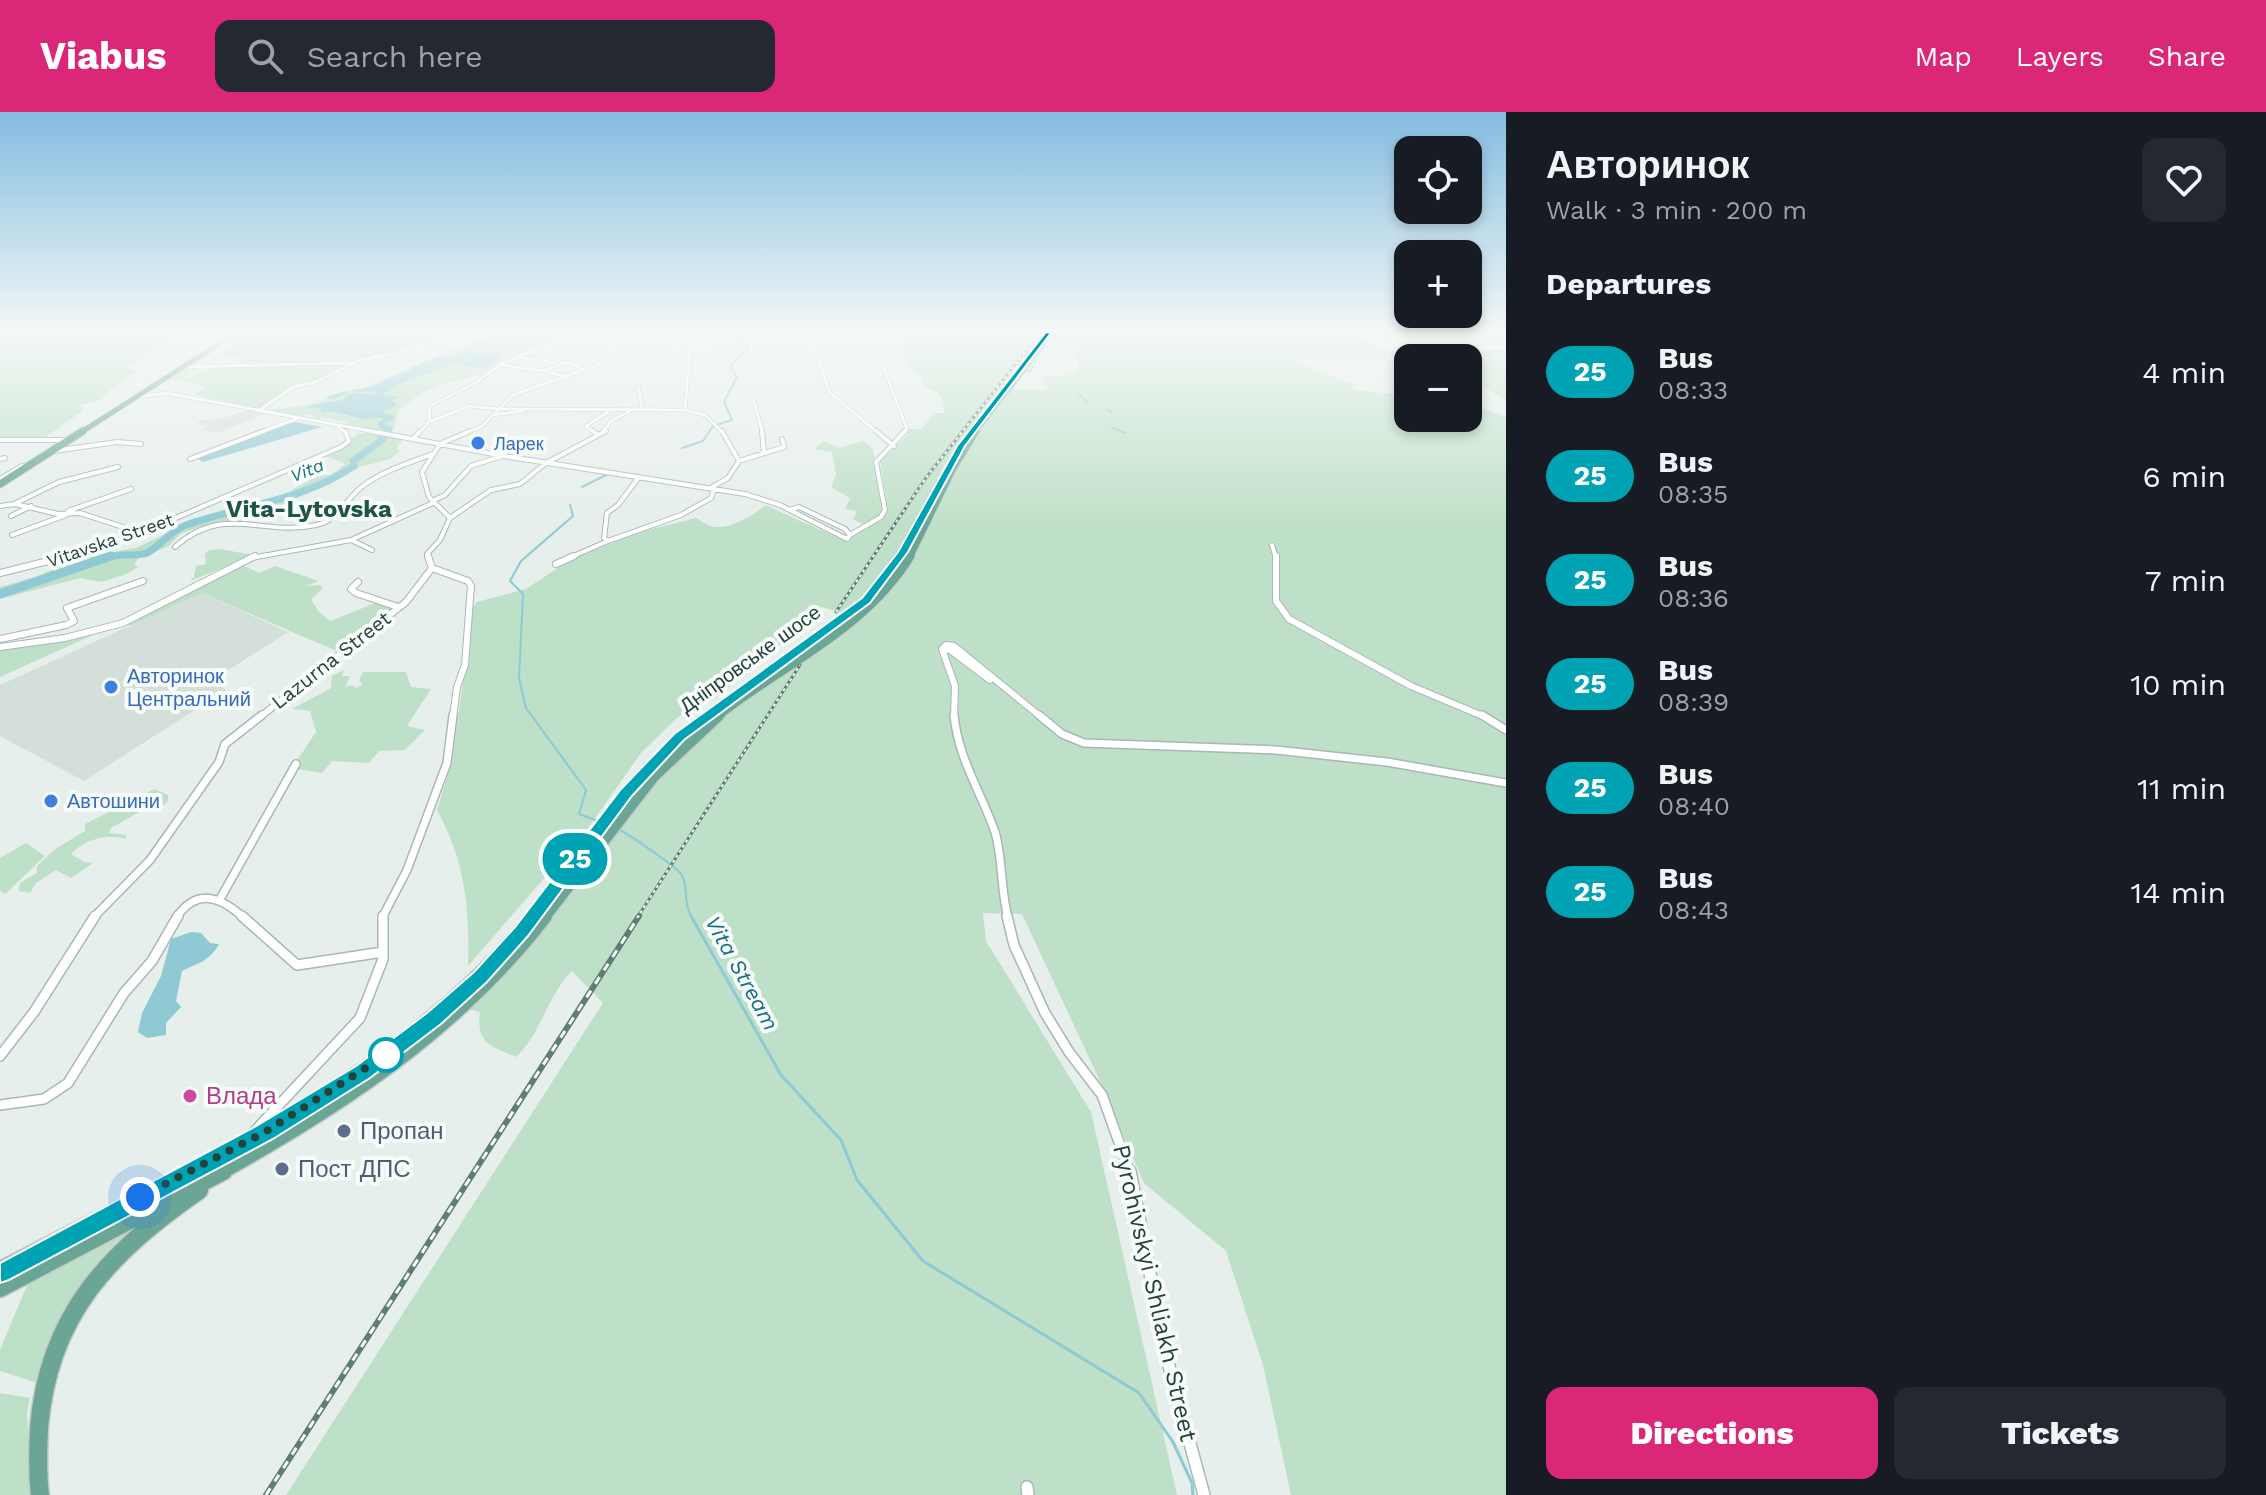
<!DOCTYPE html>
<meta charset="utf-8">
<style>
:root{--surface:#171b24;--page:#242831;--text:#f1f3f6;--muted:#9ea1a6;--accent:#db2777}
body{margin:0;font-family:"Work Sans",sans-serif;background:var(--page);color:var(--text);height:100vh;display:flex;flex-direction:column;font-size:30px;white-space:nowrap}
*{box-sizing:border-box;margin:0}
p{font-size:26px;color:var(--muted)}
.icon{flex:none;width:44px;height:44px;fill:none;stroke:currentColor;stroke-width:2;stroke-linecap:round;stroke-linejoin:round}
.map{position:relative;flex:1;overflow:hidden}
.panel{display:flex;flex-direction:column;background:var(--surface);width:760px}
.panel>*{flex:none}
.badge{padding:0 16px;border-radius:26px;font-size:28px;line-height:52px}
.fabs{position:absolute;left:1394px;top:24px;display:grid;gap:16px}
.fabs a{display:grid;place-items:center;width:88px;height:88px;border-radius:16px;background:var(--surface);box-shadow:0 4px 12px #0003;font-size:40px}
.you{position:absolute;width:40px;height:40px;margin:-20px;border:6px solid #fff;border-radius:50%;background:#1a73e8;box-shadow:0 0 0 12px #1a73e833}
.map>.badge{position:absolute;translate:-50% -50%;box-shadow:0 0 0 4px #fff}
h2{padding:0 40px;font-size:30px;line-height:72px}
.round{display:grid;place-items:center;flex:none;width:84px;height:84px;border-radius:16px;background:var(--page)}
.overview{display:flex;align-items:center;justify-content:space-between;height:136px;padding:0 40px}
h1{font-size:38px;font-weight:800;line-height:60px}
.button{display:flex;gap:16px;margin-top:auto;padding:16px 40px}
.button a{flex:1;height:92px;border-radius:16px;background:var(--accent);color:#fff;font-size:32px;font-weight:800;line-height:92px;text-align:center}
.button a+a{background:var(--page);color:var(--text)}
ul{padding:0;list-style:none}
li{display:flex;align-items:center;gap:24px;height:104px;padding:0 40px}
li div{flex:1}
li b{display:block;font-size:30px}
li em{font-style:normal}
li .badge{min-width:88px;font-weight:700;text-align:center}
header{display:flex;align-items:center;gap:48px;box-sizing:border-box;height:112px;padding:0 40px;background:var(--accent);color:#fff}
header strong{font-size:38px}
nav{display:flex;gap:44px;margin-inline-start:auto;font-size:28px}
.search{width:560px;height:72px;background:var(--page);display:flex;align-items:center;gap:20px;box-sizing:border-box;padding:0 28px;border-radius:16px;color:var(--muted);font-size:30px}
main{display:flex;flex:1;min-height:0}
.map>svg:first-child{display:block}
</style>
<header>
<strong>Viabus</strong>
<div class="search"><svg class="icon" aria-label="search" viewBox="0 0 24 24"><circle cx="10" cy="10" r="6"/><path d="M15 15l6 6"/></svg>Search here</div>
<nav><a>Map</a><a>Layers</a><a>Share</a></nav>
</header>
<main>
<div class="map">
<svg width="1506" height="1383" viewBox="0 0 1506 1383">
<rect width="100%" height="100%" fill="#e6efeb"/>
<path fill="#d4dfda" d="M247,298L264,302L218,321L200,318L209,313H196L201,308L220,307Z
M202,481L288,520L213,568L226,578L84,669L0,624V573Z"/>
<path fill="#bfe0c8" d="M0,221H172L170,223L176,224L124,256L138,259L109,279L101,288L80,293L84,298L44,326L0,327Z
M250,221H457L394,242L362,246L308,272L290,274L268,294L257,297L194,283L207,275L172,267L185,257L202,254L179,269L214,254L232,256L243,251L235,249L244,243L215,245Z
M492,221H565L559,227L515,243L481,262L437,274L419,283L398,298L394,317L389,322L403,328L396,336L400,339L390,347L363,354L252,407L199,415L180,422L169,434L138,447L134,452L138,455L127,462L101,470L80,466L0,487V475L38,464L79,446L136,436L198,406L255,394L282,384L318,363H331L345,352L324,343L337,340L358,321H379L342,313L349,310L320,305L319,309L312,307L316,304L305,302L304,304L308,305L305,306L265,299C281,296 304,295 321,289C335,284 344,279 359,278Z
M907,221H1048L1009,262L1011,263C989,293 965,322 946,354C914,408 894,460 845,502L822,495L749,561L713,588L678,605L641,641L591,712L468,854C470,798 465,748 437,698L452,650L473,495L477,490L526,477L570,448L640,420L696,406C702,409 709,415 715,415C730,417 755,403 765,393L845,429C859,418 878,411 888,398L880,350L907,323L909,317H922L934,301H945L940,282L923,274L922,265C908,259 899,247 903,231L912,226Z
M1057,221H1299L1306,225L1364,227L1399,239L1388,243L1387,247L1375,249L1289,247L1355,273L1350,277L1408,284V306H1468V292L1506,304V1383H1291L1263,1253L1226,1139L1144,1071L1099,967L1022,802L983,801L986,829L1091,1000L1177,1383H286L603,891L572,859C546,885 542,921 516,945C490,934 476,931 480,900L461,895L680,638L824,529L895,468L922,428L959,344L1010,277L1046,278L1048,274L1044,273L1045,265L1076,262L1079,252L1073,236L1044,232Z
M1355,221H1506V234L1424,240L1506,236V289L1486,276L1468,271V246H1408V250L1396,243L1420,240L1409,234Z
M824,329L839,336L863,329L873,337L884,398L879,404L862,412L853,407L857,399L845,397L850,386L831,375L836,363L832,340L814,337Z
M219,437L254,443L190,469L194,465L196,454L206,452L205,442L209,438Z
M242,453L259,461L275,454L319,469L306,474L321,473L322,477L311,487L318,499L330,509L378,490L395,496L339,540L202,481L132,513L114,514L148,502L181,482Z
M104,518L0,565V538Z
M344,558L342,564H350L345,575L352,573L356,576L363,572L359,568L363,560H406L411,575L431,577L407,614L425,618L405,638L379,639L369,651L332,649L322,661L292,656L316,620L310,599L292,597L331,576L332,564Z
M154,677L168,683V689L158,698L148,695L111,716L109,721L126,723V727C107,721 84,728 71,742L84,750L93,751L71,766L56,758L36,771L30,781L19,779L20,771L37,761V754L55,737L85,719V712Z
M26,731L45,744L5,782L0,779V746Z
M136,1113L85,1169L38,1271L0,1259V1238L28,1171Z
M0,1281L30,1286L27,1299L31,1383H0Z"/>
<path fill="#8ec9d4" d="M478,238L476,241L502,242L493,252L482,254L486,257L453,252L394,274L384,281L350,279L336,286H326C338,279 351,279 364,276C385,273 387,262 413,261L410,256L440,244Z
M355,281L398,284L392,289L397,293L381,300L395,304L392,309L382,310L385,307C377,304 373,307 365,307C352,306 338,297 321,300V296L305,295L345,287V283Z
M295,310L322,315L203,350L198,347L265,318Z
M191,820L201,821L210,831L219,832C210,849 198,851 182,859L176,889L181,895L166,911V923L147,926L138,920L142,901L161,864L171,827Z"/>
<g fill="none" stroke-linecap="round" stroke-linejoin="round">
<path stroke="#8ec9d4" stroke-width="2" d="M1029,260L1034,254
M1078,282L1087,290
M1107,298L1112,300
M1112,316L1126,321
M682,336L703,329L713,314L732,308L724,290L737,265L730,254L749,235L742,227L730,222
M582,375L608,362
M570,393L573,404L521,449L510,469L523,482L519,566L526,596L586,678L579,702L601,710
M618,717C627,721 678,756 682,763C689,777 682,788 692,806"/>
<path stroke="#8ec9d4" stroke-width="3" d="M691,804L781,963L841,1028L857,1068L923,1149L1139,1281L1173,1330L1192,1371L1193,1383"/>
<path stroke="#8ec9d4" stroke-width="5" d="M462,243L491,228L546,221
M385,321L390,317L380,313L388,306L377,301L374,285L426,252"/>
<path stroke="#8ec9d4" stroke-width="7" d="M105,446C119,441 136,445 147,441C161,434 168,420 186,413C243,393 302,389 354,354L353,349L383,327L381,325L388,319"/>
<path stroke="#8ec9d4" stroke-width="9" d="M0,482L111,444"/>
<g stroke="#a8b8b2" stroke-width="4">
<path id="street-far5" d="M811,221L829,280L878,321
M860,221L899,226
M1348,221L1401,239
M651,222L669,233L687,237
M871,223L907,317L903,321
M694,235L719,231L720,222
M555,239L586,245L577,252
M518,245L555,251
M1389,248V244L1399,240L1506,235
M501,253L542,259
M185,255L351,251
M563,264L542,259L567,250L581,256
M638,274L642,294L638,298
M139,285L166,281L381,321
M753,287L763,321
M685,298L705,303L723,321
M258,299L293,275L313,271L358,249L401,240L459,221
M492,303L523,299
M429,310L469,294L498,297L685,298L690,239L687,237L694,235L693,221
M338,315L346,321
M259,321L296,307
M419,321L429,310L430,294L475,271L503,251L559,229L584,228L611,233
M466,321L482,314L513,283L597,253L607,245L611,233L652,221
M595,321L586,314L609,299
M602,321L611,309L630,299"/>
</g>
<g stroke="#a8b8b2" stroke-width="6">
<path id="street-far4" d="M370,319L504,344L745,382L780,393L847,427L850,423
M593,319L598,323
M762,319L764,341
M876,319L894,334
M413,327L420,319
M0,328H71
M54,339L117,330L141,332
M0,347L5,346
M190,347L264,319
M739,349L784,335L782,327
M639,365L618,393L607,401L604,426L608,429L681,403L711,386L714,377
M0,367L22,354
M712,375L728,366L739,349L722,319
M432,389L445,383L471,354L502,344
M16,391L59,370L118,355
M0,394L15,392L58,402L80,401L141,421
M790,398L799,395L845,417L850,423
M68,399L131,377
M11,404L31,394
M450,406L491,378L520,372L546,351L606,319
M12,423L66,403
M850,423L881,405L885,398L876,350L905,319
M351,428L372,438
M1272,433L1276,446
M175,435C224,391 262,425 316,413C341,408 347,383 367,371C388,357 412,350 435,341
M61,446L141,421L341,335L349,329L345,319
M251,446L351,428L433,391
M429,446L427,442L440,428L450,406L429,385L422,360L440,332L470,319
M569,446L608,429"/>
</g>
<g stroke="#a8b8b2" stroke-width="8">
<path id="street-far3" d="M428,444L432,456L468,469L471,474L465,553L457,575L453,605
M1276,444V489L1289,507L1411,574L1485,605
M556,452L574,444
M0,461L68,444
M358,470L351,477L356,481L398,495
M0,527L66,513L74,509L67,496L143,469
M0,535L65,526L123,511L255,444
M943,539L949,537L990,568
M260,605L406,490L432,456
M954,605L955,574L942,537L946,533L954,534L1041,605"/>
</g>
<g stroke="#a8b8b2" stroke-width="10">
<path id="street-far2" d="M954,603C958,646 981,680 995,720C1002,741 1001,780 1008,806
M1039,603L1062,622L1084,631L1276,638L1387,650L1506,671
M1482,603L1506,618
M220,787L296,652
M93,806L150,748L219,650L225,632L262,603
M176,806C197,775 221,785 244,806
M382,806L407,758L447,651L453,603"/>
</g>
<g stroke="#a8b8b2" stroke-width="12">
<path id="street-far1" d="M242,804L297,853L383,840
M1007,804L1014,833L1045,901L1069,940L1102,983L1130,1061
M0,944L34,900L95,804
M0,993L44,987L68,971L124,881L152,849L178,804
M253,1021L360,906L383,847V804"/>
</g>
<g stroke="#a8b8b2" stroke-width="14">
<path id="street" d="M1130,1059L1166,1243L1204,1383
M1027,1375L1028,1383"/>
</g>
<g stroke="#c2cac8" stroke-width="6">
<path id="primary-far5" d="M80,321L236,221
M974,321L1053,221"/>
</g>
<g stroke="#c2cac8" stroke-width="9">
<path id="primary-far4" d="M0,372L83,319
M898,446L940,370
M909,446L952,358L976,319"/>
</g>
<g stroke="#c2cac8" stroke-width="11">
<path id="primary-far3" d="M872,482L900,444
M716,605C781,553 866,517 910,444"/>
</g>
<g stroke="#c2cac8" stroke-width="14">
<path id="primary-far2" d="M532,806L641,665L704,607
M544,806L654,664L719,603"/>
</g>
<g stroke="#c2cac8" stroke-width="17">
<path id="primary-far1" d="M191,1061C318,992 441,917 534,804
M220,1061C341,994 460,915 545,804"/>
</g>
<g stroke="#c2cac8" stroke-width="21">
<path id="primary" d="M0,1159L195,1059
M0,1176L223,1059
M40,1383C37,1361 38,1338 39,1316C48,1202 110,1140 199,1078"/>
</g>
<use href="#street-far5" stroke="#fff" stroke-width="3"/>
<use href="#street-far4" stroke="#fff" stroke-width="4"/>
<use href="#street-far3" stroke="#fff" stroke-width="6"/>
<use href="#street-far2" stroke="#fff" stroke-width="7"/>
<use href="#street-far1" stroke="#fff" stroke-width="9"/>
<use href="#street" stroke="#fff" stroke-width="11"/>
<use href="#primary-far5" stroke="#6aa596" stroke-width="5"/>
<use href="#primary-far4" stroke="#6aa596" stroke-width="7"/>
<use href="#primary-far3" stroke="#6aa596" stroke-width="9"/>
<use href="#primary-far2" stroke="#6aa596" stroke-width="11"/>
<use href="#primary-far1" stroke="#6aa596" stroke-width="14"/>
<use href="#primary" stroke="#6aa596" stroke-width="18"/>
<g stroke="#5f7d75" stroke-width="3">
<path id="rail-far1" d="M836,500L925,367L1040,221
M637,806L800,553"/>
</g>
<g stroke="#5f7d75" stroke-width="6">
<path id="rail" d="M266,1383L639,804"/>
</g>
<use href="#rail-far1" stroke="#f7fbf9" stroke-width="2" stroke-dasharray="3" stroke-linecap="butt"/>
<use href="#rail" stroke="#f7fbf9" stroke-width="3" stroke-dasharray="8" stroke-linecap="butt"/>
</g>
<linearGradient id="sky" x2="0" y2="1"><stop stop-color="#84bce0"/><stop offset="0.53" stop-color="#f4f8f6"/><stop offset="1" stop-color="#f4f8f6" stop-opacity="0"/></linearGradient>
<rect width="1506" height="415" fill="url(#sky)"/>
<path fill="#00a3b4" stroke="#fff" stroke-width="2" d="M1046,220L1051,221L965,334L908,440L870,491L684,628L632,684L528,824L487,870L441,912L370,966L273,1027L9,1168L0,1171V1151L258,1013L356,954L427,901L474,860L515,815L621,677L674,622L862,486L898,440L957,334Z"/>
<g fill="none" stroke-linecap="round" stroke-linejoin="round">
<path stroke="#24423a" stroke-width="8" stroke-dasharray="0 14.4" d="M140,1085L265,1020L386,943"/>
</g>
<g fill="#3f7fe0" stroke="#f7fbf9" stroke-width="3">
<circle cx="478" cy="331" r="8"/>
<circle cx="111" cy="575" r="8"/>
<circle cx="51" cy="689" r="8"/>
</g>
<circle fill="#fff" stroke="#00a3b4" stroke-width="4" cx="386" cy="943" r="16"/>
<circle fill="#d1479c" stroke="#f7fbf9" stroke-width="3" cx="190" cy="984" r="8"/>
<g fill="#5c6f8a" stroke="#f7fbf9" stroke-width="3">
<circle cx="344" cy="1019" r="8"/>
<circle cx="282" cy="1057" r="8"/>
</g>
<g text-anchor="middle" dominant-baseline="central" stroke-width="8" stroke-linejoin="round" paint-order="stroke">
<g font-size="18" fill="#366cbe" stroke="#f7fbf9" text-anchor="start">
<text x="494" y="331">Ларек</text>
</g>
<g font-size="18" font-style="italic" fill="#1c6f80" stroke="#f7fbf9">
<text transform="translate(307 358) rotate(-22)">Vita</text>
</g>
<g font-size="18" fill="#24423a" stroke="#f7fbf9">
<text transform="translate(110 428) rotate(-19)">Vitavska Street</text>
</g>
<g font-size="20" fill="#24423a" stroke="#f7fbf9">
<text transform="translate(750 547) rotate(-36)">Дніпровське шосе</text>
<text transform="translate(331 548) rotate(-38)">Lazurna Street</text>
</g>
<g font-size="20" fill="#366cbe" stroke="#f7fbf9" text-anchor="start">
<text x="127" y="564">Авторинок<tspan x="127" dy="23">Центральний</tspan></text>
<text x="67" y="689">Автошини</text>
</g>
<g font-size="22" font-style="italic" fill="#1c6f80" stroke="#f7fbf9">
<text transform="translate(742 861) rotate(61)">Vita Stream</text>
</g>
<g font-size="24" font-weight="bold" fill="#1f5548" stroke="#f7fbf9">
<text x="309" y="397">Vita-Lytovska</text>
</g>
<g font-size="24" fill="#b23c85" stroke="#f7fbf9" text-anchor="start">
<text x="206" y="984">Влада</text>
</g>
<g font-size="24" fill="#4e5e75" stroke="#f7fbf9" text-anchor="start">
<text x="360" y="1019">Пропан</text>
<text x="298" y="1057">Пост ДПС</text>
</g>
<g font-size="24" fill="#24423a" stroke="#f7fbf9">
<text transform="translate(1155 1181) rotate(77)">Pyrohivskyi Shliakh Street</text>
</g>
</g>
</svg>
<div class="fabs">
<a><svg class="icon" aria-label="locate" viewBox="0 0 24 24"><circle cx="12" cy="12" r="6"/><path d="M12 2v4M12 18v4M2 12h4M18 12h4"/></svg></a>
<a>+</a>
<a>−</a>
</div>
<div class="you" style="left:140px;top:1085px"></div>
<b class="badge" style="left:575px;top:747px;background:#00a3b4;color:#fff">25</b>
</div>
<section class="panel">
<div class="overview"><div><h1>Авторинок</h1><p>Walk · 3 min · 200 m</p></div><a class="round"><svg class="icon" aria-label="heart" viewBox="0 0 24 24"><path d="M12 20l-8-8c-3-5 5-10 8-4 3-6 11-1 8 4z"/></svg></a></div>
<h2>Departures</h2>
<ul>
<li><span class="badge" style="background:#00a3b4;color:#fff">25</span><div><b>Bus</b><p>08:33</p></div><em>4 min</em></li>
<li><span class="badge" style="background:#00a3b4;color:#fff">25</span><div><b>Bus</b><p>08:35</p></div><em>6 min</em></li>
<li><span class="badge" style="background:#00a3b4;color:#fff">25</span><div><b>Bus</b><p>08:36</p></div><em>7 min</em></li>
<li><span class="badge" style="background:#00a3b4;color:#fff">25</span><div><b>Bus</b><p>08:39</p></div><em>10 min</em></li>
<li><span class="badge" style="background:#00a3b4;color:#fff">25</span><div><b>Bus</b><p>08:40</p></div><em>11 min</em></li>
<li><span class="badge" style="background:#00a3b4;color:#fff">25</span><div><b>Bus</b><p>08:43</p></div><em>14 min</em></li>
</ul>
<div class="button"><a>Directions</a><a>Tickets</a></div>
</section>
</main>
